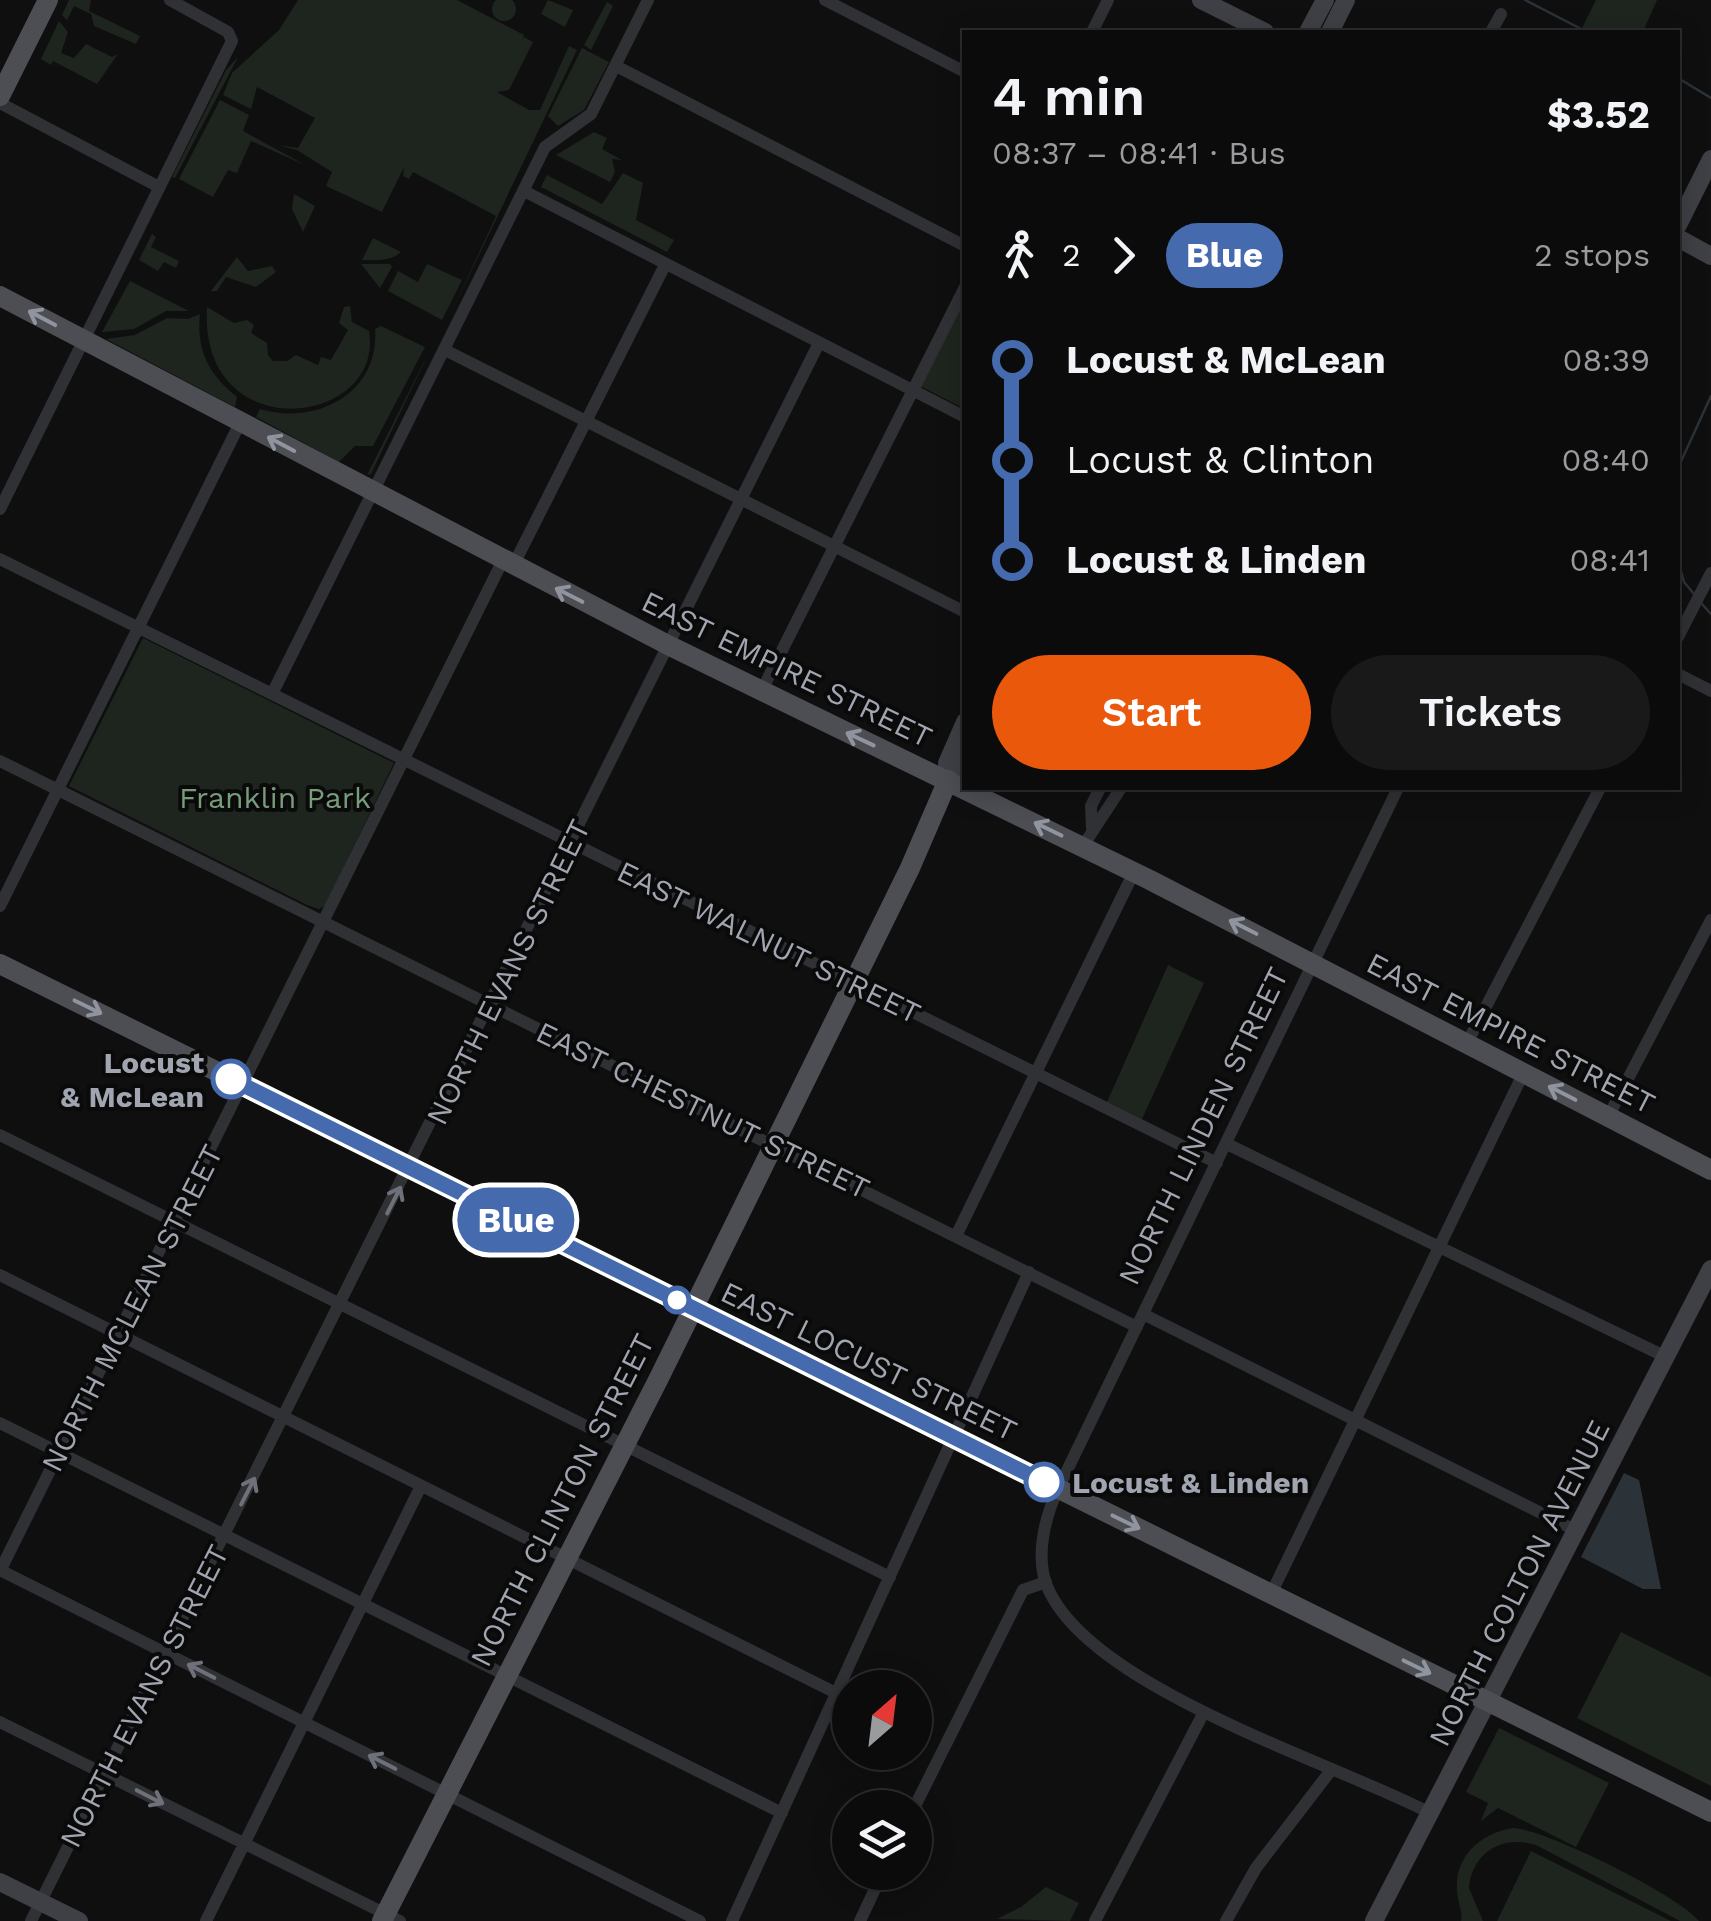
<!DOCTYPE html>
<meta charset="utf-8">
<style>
:root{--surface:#0b0b0c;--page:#19191a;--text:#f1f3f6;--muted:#9a9b9d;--line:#2b2b2d;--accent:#ea580c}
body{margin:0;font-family:"Work Sans",sans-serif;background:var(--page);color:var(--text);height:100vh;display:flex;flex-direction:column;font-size:38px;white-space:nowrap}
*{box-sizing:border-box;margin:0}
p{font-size:32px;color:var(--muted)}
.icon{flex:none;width:55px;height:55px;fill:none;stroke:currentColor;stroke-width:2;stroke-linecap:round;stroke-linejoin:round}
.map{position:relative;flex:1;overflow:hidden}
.details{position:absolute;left:962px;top:30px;width:718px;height:760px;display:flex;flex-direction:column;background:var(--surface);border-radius:0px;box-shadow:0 5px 25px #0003,0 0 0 2px var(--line)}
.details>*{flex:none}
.badge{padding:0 20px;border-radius:32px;font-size:35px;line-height:65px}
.needle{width:65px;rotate:28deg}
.tools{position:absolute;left:832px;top:1670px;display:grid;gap:20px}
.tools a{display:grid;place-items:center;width:100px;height:100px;border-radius:50%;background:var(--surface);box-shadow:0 5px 25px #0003,0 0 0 2px var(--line);font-size:50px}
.map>.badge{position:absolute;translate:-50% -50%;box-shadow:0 0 0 5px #fff}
.legs{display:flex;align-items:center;gap:15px;height:110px;padding:0 30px;font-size:32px}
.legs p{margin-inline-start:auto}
.headline{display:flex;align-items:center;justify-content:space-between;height:170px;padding:0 30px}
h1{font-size:55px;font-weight:600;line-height:75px}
.cta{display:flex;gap:20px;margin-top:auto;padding:20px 30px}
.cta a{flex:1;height:115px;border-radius:60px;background:var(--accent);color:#fff;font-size:40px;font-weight:600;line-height:115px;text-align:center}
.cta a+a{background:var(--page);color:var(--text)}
ul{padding:0 30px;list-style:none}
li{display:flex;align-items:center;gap:35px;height:100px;font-size:38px}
li i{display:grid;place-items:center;width:15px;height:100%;margin:0 12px;background:currentColor}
li i::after{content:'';width:25px;height:25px;margin:-12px;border:8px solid;border-radius:50%;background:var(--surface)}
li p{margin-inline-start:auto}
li:first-child i{background:linear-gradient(#0000 50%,currentColor 0)}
li:last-child i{background:linear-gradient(currentColor 50%,#0000 0)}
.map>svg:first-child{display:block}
</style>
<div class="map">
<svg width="1711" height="1921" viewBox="0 0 1711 1921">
<rect width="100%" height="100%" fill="#0f0f10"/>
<path fill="#1e241e" d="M492 9a12 12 0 1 1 24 0a12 12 0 1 1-24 0Z
M69,0H91L89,11L140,36L136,44L94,26L91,14L74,6L67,20L62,15Z
M298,0H457L524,35L522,41L524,37L533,42L509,90L497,92L529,110H540L569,46L577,50L447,322L496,216L413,172L409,179L403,176L404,167L382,212L326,186L332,172L297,150L278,145L298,148L315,118L257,87L251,109L223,95L232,73L279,30Z
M548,0L573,10L565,27L541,14Z
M1596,0H1657L1643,32H1580Z
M607,2L613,6L591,50L584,45Z
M59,21L68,32L61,53L74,58L86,44L112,57L118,54L97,84L53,61L51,65L41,59Z
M582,48L609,62L584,110L558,126L548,116Z
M238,57L175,178L172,177L226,70Z
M220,100L249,115L243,131L307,166L251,141L237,173L228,170L213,197L179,179Z
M594,132L607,138L602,149L622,160L612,159L615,172L610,182L556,155Z
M623,173L643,183L636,220L674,240L667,252L541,187L547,175L602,204Z
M294,194L315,206L303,232L292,209Z
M152,234L156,237L151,247L179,261L176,268L164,262L158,271L139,260Z
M373,238L401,252C390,262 376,260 362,260Z
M237,257L248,271L272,266L276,272L256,287L226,277L217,291H211Z
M361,264H390L392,267L380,288Z
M427,264L462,280L442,320L388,291L398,271L418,282Z
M130,281L189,311H166L134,329L102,332Z
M965,296V409L920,386Z
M350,306L352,322L369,331C385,428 198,449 207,307L234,323L247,320L254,325L251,333L267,343L268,355L273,361H287L296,355L318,365L321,357L331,360L348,330L339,323L344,307Z
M200,314C196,350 209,375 237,397L235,407L106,339L135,335L167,318L188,319Z
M381,326L425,347L373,446H355L339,462L256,417L260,409C316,426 380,393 375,329Z
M431,348L371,474L367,475Z
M143,638L394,763L325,906L319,909L307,905L69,786Z
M1168,965L1204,983L1142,1119L1107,1102Z
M1621,1632L1711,1677V1786L1577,1718Z
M1499,1728L1609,1783L1576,1847L1498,1808L1481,1821L1488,1803L1466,1792Z
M1513,1828C1545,1829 1680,1896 1699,1921H1680L1538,1846C1504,1833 1472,1852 1469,1888L1483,1921H1461C1463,1911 1457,1901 1457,1889C1455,1855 1482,1833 1513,1828Z
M1531,1851L1671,1921H1497Z
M1046,1887L1079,1903L1070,1921L997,1919L1021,1907Z"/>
<path fill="#2b3339" d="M1624,1473L1639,1480L1661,1589H1643L1581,1557Z"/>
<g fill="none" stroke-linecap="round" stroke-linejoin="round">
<path stroke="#2b3339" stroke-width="2.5" d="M1525,0L1587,32
M1678,78L1711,98
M1678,468L1711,396
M1678,560L1684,582L1694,594
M1702,604L1711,614"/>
<path stroke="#303135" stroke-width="12" d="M825,0L965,72
M1092,32L1108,0
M1491,32L1501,14
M616,66L965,246
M0,103L159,187
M524,191L965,417
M445,350L965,612
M0,509L232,41L228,32L170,0
M0,559L1217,1163
M513,566L665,265
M1678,637L1711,573
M1678,674L1711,691
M761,692L965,287
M272,694L545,147L591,114L648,0
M0,761L1137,1327
M1398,788L1058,1489C1045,1517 1035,1556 1047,1586C1088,1688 1335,1763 1430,1813
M1092,828L1091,806L1100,788
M1083,846L1121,788
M0,906L240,423
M1467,1043L1600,788
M1608,1117L1711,920
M0,1135L890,1577
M1227,1144L1666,1357
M956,1236L1134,872
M0,1275L836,1693
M1143,1314L1577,1531
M0,1423L782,1813
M0,1570L700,1921
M0,1571L503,560
M1271,1594L1523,1074
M0,1722L400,1921
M914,1808L1023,1590L1046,1582
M31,1921L819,343
M206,1921L421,1486
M732,1921L1029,1272
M860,1921L883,1872
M1095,1921L1204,1712
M1226,1921L1256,1868L1332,1769"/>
<path stroke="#3e4045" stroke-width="18" d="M1201,0L1265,32
M1308,32L1325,0
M1330,32L1346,0
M1678,225L1711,159
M1678,238L1711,256
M948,780L947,763L965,722
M948,780L965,760
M0,1882L79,1921
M1374,1921L1711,1269"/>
<path stroke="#4c4e54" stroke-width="20" d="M0,96L48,0
M0,296L668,645L1150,880L1711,1170
M0,964L1711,1812
M382,1921L659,1378L910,868L948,780"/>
</g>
<defs><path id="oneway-shaft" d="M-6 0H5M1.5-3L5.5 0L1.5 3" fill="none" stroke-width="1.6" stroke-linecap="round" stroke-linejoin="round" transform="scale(2.5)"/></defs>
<g stroke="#90949e">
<use href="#oneway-shaft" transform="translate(42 318) rotate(-152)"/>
<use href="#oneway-shaft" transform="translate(281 444) rotate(-152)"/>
<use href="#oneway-shaft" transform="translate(569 595) rotate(-153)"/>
<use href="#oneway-shaft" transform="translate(860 739) rotate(-155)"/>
<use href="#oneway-shaft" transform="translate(1048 829) rotate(-154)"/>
<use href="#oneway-shaft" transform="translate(1243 927) rotate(-153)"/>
<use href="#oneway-shaft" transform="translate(88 1007) rotate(26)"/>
<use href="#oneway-shaft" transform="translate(1562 1093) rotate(-153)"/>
<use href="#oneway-shaft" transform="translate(1126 1522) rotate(26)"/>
<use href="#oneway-shaft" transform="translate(1417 1667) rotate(26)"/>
</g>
<g stroke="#6e7179">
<use href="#oneway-shaft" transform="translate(394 1200) rotate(-63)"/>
<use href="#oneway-shaft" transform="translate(248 1491) rotate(-63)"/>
<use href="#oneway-shaft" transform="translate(201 1671) rotate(-153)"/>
<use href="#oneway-shaft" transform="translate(382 1762) rotate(-153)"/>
<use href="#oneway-shaft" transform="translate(150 1797) rotate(27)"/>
</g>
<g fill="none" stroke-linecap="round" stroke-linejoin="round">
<g stroke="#fff" stroke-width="22">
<path id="line-1" d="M231,1079L1044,1482"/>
</g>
<use href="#line-1" stroke="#456bae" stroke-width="15"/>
</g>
<g fill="#fff" stroke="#456bae" stroke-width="5">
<circle cx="231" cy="1079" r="18"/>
<circle cx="677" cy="1300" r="12"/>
<circle cx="1044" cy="1482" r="18"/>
</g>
<g text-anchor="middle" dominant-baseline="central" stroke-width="8" stroke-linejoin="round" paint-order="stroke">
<g font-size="30" fill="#a1a5b0" stroke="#0a0a0b">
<text transform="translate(787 669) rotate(26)">EAST EMPIRE STREET</text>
<text transform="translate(769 942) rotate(26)">EAST WALNUT STREET</text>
<text transform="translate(508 972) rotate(-64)">NORTH EVANS STREET</text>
<text transform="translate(1511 1033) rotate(27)">EAST EMPIRE STREET</text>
<text transform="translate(703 1110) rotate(26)">EAST CHESTNUT STREET</text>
<text transform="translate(1203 1126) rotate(-64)">NORTH LINDEN STREET</text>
<text transform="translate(132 1308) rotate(-63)">NORTH MCLEAN STREET</text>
<text transform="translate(869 1361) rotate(26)">EAST LOCUST STREET</text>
<text transform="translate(562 1500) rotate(-63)">NORTH CLINTON STREET</text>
<text transform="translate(1519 1583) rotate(-63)">NORTH COLTON AVENUE</text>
<text transform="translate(144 1696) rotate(-63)">NORTH EVANS STREET</text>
</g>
<g font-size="30" fill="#789b7a" stroke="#0a0a0b">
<text x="275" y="797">Franklin Park</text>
</g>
<g font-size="30" font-weight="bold" fill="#a1a5b0" stroke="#0a0a0b" text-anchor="end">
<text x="204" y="1062">Locust<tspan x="204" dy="34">&amp; McLean</tspan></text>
<text x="1072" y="1482" text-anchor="start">Locust &amp; Linden</text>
</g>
</g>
</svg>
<div class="tools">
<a><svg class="needle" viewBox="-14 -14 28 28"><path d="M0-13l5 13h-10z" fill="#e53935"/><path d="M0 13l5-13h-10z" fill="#9a9b9d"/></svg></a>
<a><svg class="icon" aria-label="layers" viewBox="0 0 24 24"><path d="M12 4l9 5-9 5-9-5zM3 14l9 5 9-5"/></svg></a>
</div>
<b class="badge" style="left:516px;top:1220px;background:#456bae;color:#fff">Blue</b>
<section class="details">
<div class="headline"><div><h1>4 min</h1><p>08:37 – 08:41 · Bus</p></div><b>$3.52</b></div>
<div class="legs"><svg class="icon" aria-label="walk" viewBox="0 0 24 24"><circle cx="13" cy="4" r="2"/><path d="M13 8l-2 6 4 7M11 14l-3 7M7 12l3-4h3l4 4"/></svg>2<svg class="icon" aria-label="forward" viewBox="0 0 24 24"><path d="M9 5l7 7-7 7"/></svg><b class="badge" style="background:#456bae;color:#fff">Blue</b><p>2 stops</p></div>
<ul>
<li><i style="color:#456bae"></i><b>Locust &amp; McLean</b><p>08:39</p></li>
<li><i style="color:#456bae"></i><span>Locust &amp; Clinton</span><p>08:40</p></li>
<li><i style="color:#456bae"></i><b>Locust &amp; Linden</b><p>08:41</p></li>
</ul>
<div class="cta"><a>Start</a><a>Tickets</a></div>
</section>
</div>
